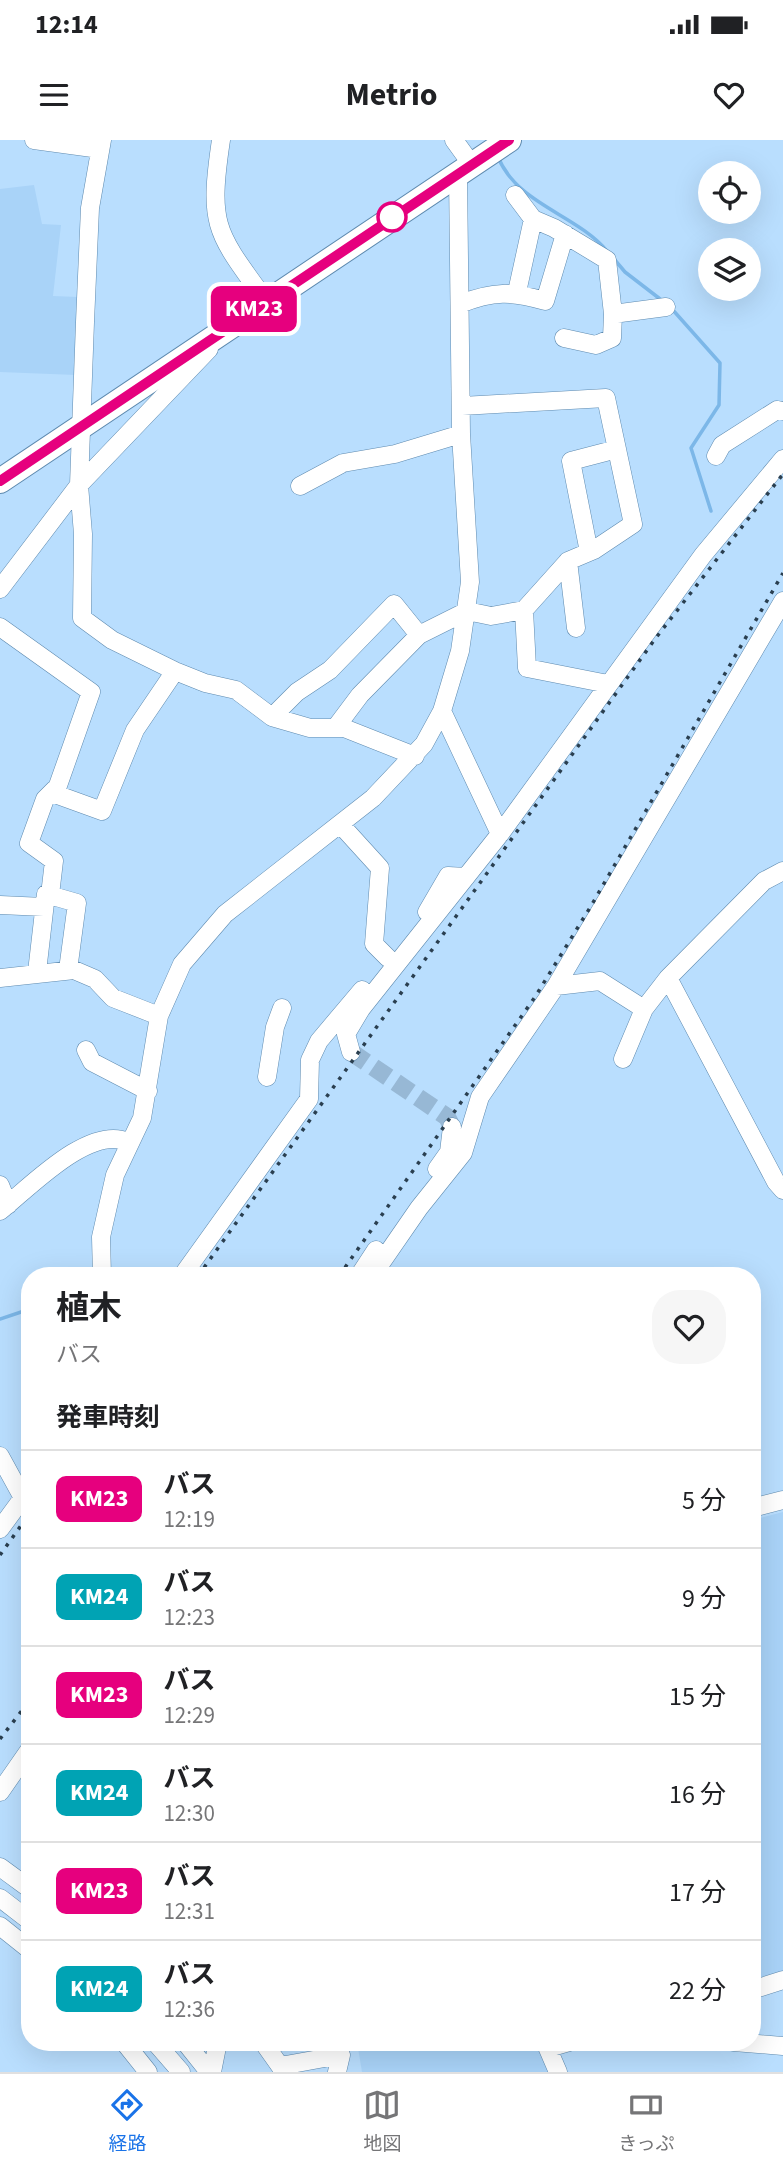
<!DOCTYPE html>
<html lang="ja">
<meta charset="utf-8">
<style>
:root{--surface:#fff;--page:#f6f6f6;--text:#202124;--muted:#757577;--line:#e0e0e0;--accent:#1a73e8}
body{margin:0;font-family:"Source Sans 3","Noto Sans JP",sans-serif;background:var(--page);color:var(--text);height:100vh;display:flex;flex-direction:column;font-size:26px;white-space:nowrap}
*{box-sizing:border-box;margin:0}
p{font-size:23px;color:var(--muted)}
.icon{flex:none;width:38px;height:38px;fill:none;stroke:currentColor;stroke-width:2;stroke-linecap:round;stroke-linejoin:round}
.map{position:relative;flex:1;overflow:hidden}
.details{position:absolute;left:21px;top:1127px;width:740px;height:784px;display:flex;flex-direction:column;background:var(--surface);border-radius:28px;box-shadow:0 7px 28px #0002}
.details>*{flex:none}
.badge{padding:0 14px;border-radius:10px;font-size:24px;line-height:46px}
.buttons{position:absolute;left:698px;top:21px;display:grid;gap:14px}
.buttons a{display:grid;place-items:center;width:63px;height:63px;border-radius:50%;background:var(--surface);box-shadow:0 7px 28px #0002;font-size:35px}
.map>.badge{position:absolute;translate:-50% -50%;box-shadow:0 0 0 4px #fff}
h2{padding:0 35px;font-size:26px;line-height:63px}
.round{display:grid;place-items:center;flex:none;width:74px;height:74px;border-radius:28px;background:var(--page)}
.headline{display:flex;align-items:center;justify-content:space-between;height:119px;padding:0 35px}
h1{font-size:33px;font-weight:700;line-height:52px}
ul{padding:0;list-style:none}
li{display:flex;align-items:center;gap:21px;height:98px;padding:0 35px;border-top:2px solid var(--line)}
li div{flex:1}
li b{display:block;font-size:26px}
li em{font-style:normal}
li .badge{min-width:77px;font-weight:700;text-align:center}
.status{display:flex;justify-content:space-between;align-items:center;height:49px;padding:0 35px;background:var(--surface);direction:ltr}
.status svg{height:19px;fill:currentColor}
header{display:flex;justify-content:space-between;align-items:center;height:91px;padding:0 35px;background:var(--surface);font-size:32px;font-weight:700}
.tabs{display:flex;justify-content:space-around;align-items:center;height:98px;border-top:2px solid var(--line);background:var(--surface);font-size:19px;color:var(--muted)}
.tabs a{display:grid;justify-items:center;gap:4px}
.tabs .active{color:var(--accent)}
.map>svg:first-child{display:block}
</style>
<div class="status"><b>12:14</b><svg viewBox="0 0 49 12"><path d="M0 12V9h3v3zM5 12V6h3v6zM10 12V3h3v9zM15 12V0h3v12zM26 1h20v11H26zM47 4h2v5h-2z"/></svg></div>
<header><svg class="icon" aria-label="menu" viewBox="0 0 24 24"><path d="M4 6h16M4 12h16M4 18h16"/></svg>Metrio<svg class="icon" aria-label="heart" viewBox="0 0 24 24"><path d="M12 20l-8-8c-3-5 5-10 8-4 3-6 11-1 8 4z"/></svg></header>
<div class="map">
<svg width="783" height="1932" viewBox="0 0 783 1932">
<rect width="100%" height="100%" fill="#b9defe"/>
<path fill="#a9d3f8" d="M34,45L42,84L61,85L53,156L78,157L76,235L0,232V49Z
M783,1372V1832L753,1840L752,1380Z
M357,1902H540L552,1932H362Z"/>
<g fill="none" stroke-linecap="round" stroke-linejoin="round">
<path stroke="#7cb7e8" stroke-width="3.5" d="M498,17C518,65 576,74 607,111
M614,119L625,132L664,162
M672,169L720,223L719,265L691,308L711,371
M0,1179L30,1169
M700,1902L732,1909"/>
<path stroke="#97b8d5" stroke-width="18" stroke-dasharray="18 9" stroke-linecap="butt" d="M351,912L447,977L452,987"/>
<g stroke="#5e8aaf" stroke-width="19">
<path id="minor" d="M34,0L100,9
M102,0L90,68L85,182L79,345L83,394L82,478L112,500L175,531L205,543L236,550L272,577L310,588H344L415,616
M221,0C208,87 216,92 266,161
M454,0L472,25
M515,55L533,79L554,88L607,120L613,174L666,167
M517,152L533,79
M460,164C493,151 512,151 545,161L565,94
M564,198L596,205L612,198L613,174
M462,266L606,258L633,384L594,410L568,421L576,488
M716,316L722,305L777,270L783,271
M300,346L343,323L395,314L461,294
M589,412L571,321L617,309
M0,449L79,345L209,209
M524,470L568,421
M0,487L91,552L55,654L102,671L135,590L175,531
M442,571L500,694
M272,577L297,552L330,530L394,464L419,495
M336,587L360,555L419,495L467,471L491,476L524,470L527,528L608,544
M340,684L380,728L374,804L388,818
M50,755L54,721L29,703L45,659L55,649
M0,765L44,767
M427,772L448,736L466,737
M37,832L46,754L77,763L68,830
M0,838L74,830L95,839L113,858L159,876
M668,838L776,1042L783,1050
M556,846L600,841L644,869L668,838L764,741L783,731
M86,910L92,922L148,951
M351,912L346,894L361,869L500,694L703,415L783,319
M623,919L644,869
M267,937L275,887L282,868
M437,1029L449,1012L452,987
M0,1045L8,1065
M0,1071C28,1049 89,984 128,1002
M102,1136L101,1097L115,1035L142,978L159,876L182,824L225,774L373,658L424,604L442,571L460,511L470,442L461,294L458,33
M182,1136L309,959L310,920L319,901L362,850
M359,1136L376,1110
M372,1136L419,1068L463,1013L480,957L556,846L783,461
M0,1316L23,1358
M752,1368L783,1360
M0,1389L30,1348
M0,1652L30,1609
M0,1727L30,1749
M0,1758L30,1781
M0,1786L30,1810
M752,1850L783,1840
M124,1902L148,1932
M155,1902L181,1932
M185,1902L209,1932
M263,1902L280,1926L341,1915L337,1932
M545,1902L558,1932
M734,1902L783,1906
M548,1908L569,1902
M212,1932L218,1902"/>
</g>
<g stroke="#5e8aaf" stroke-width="26">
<path id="highway" d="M0,341L509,0"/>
</g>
<use href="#minor" stroke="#fff" stroke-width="18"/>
<use href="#highway" stroke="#fff" stroke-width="24"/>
<path stroke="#2a3f50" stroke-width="3.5" stroke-dasharray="3.5 7" stroke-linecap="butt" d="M198,1136L655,499L783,334
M339,1136L535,857L591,766L783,433
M0,1415L30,1373
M0,1599L30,1560"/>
</g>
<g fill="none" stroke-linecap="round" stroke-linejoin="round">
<g stroke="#fff" stroke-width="16">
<path id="line" d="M0,341L509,0"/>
</g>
<use href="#line" stroke="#e6007e" stroke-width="10"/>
</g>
<circle fill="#fff" stroke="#e6007e" stroke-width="3.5" cx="392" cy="77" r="14"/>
</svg>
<div class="buttons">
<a><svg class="icon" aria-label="locate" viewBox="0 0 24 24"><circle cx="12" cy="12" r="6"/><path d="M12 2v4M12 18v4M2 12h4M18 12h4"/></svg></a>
<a><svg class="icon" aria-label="layers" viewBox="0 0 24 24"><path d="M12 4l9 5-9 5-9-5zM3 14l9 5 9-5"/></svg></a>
</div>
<b class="badge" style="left:254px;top:169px;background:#e6007e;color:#fff">KM23</b>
<section class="details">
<div class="headline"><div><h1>植木</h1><p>バス</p></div><a class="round"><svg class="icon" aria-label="heart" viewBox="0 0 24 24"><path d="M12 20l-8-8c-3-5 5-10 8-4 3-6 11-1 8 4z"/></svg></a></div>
<h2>発車時刻</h2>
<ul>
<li><span class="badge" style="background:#e6007e;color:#fff">KM23</span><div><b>バス</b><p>12:19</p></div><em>5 分</em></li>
<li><span class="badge" style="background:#00a3b4;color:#fff">KM24</span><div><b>バス</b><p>12:23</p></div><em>9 分</em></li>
<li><span class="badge" style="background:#e6007e;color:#fff">KM23</span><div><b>バス</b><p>12:29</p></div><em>15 分</em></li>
<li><span class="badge" style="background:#00a3b4;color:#fff">KM24</span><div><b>バス</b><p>12:30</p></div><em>16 分</em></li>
<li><span class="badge" style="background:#e6007e;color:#fff">KM23</span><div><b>バス</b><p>12:31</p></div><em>17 分</em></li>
<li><span class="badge" style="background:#00a3b4;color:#fff">KM24</span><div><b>バス</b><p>12:36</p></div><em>22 分</em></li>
</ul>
</section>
</div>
<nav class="tabs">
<a class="active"><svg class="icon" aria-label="directions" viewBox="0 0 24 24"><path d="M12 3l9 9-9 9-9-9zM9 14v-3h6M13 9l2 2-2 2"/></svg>経路</a>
<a><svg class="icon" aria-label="map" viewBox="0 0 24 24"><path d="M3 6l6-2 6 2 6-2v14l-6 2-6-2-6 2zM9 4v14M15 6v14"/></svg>地図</a>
<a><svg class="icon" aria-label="tickets" viewBox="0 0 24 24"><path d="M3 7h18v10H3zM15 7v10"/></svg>きっぷ</a>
</nav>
